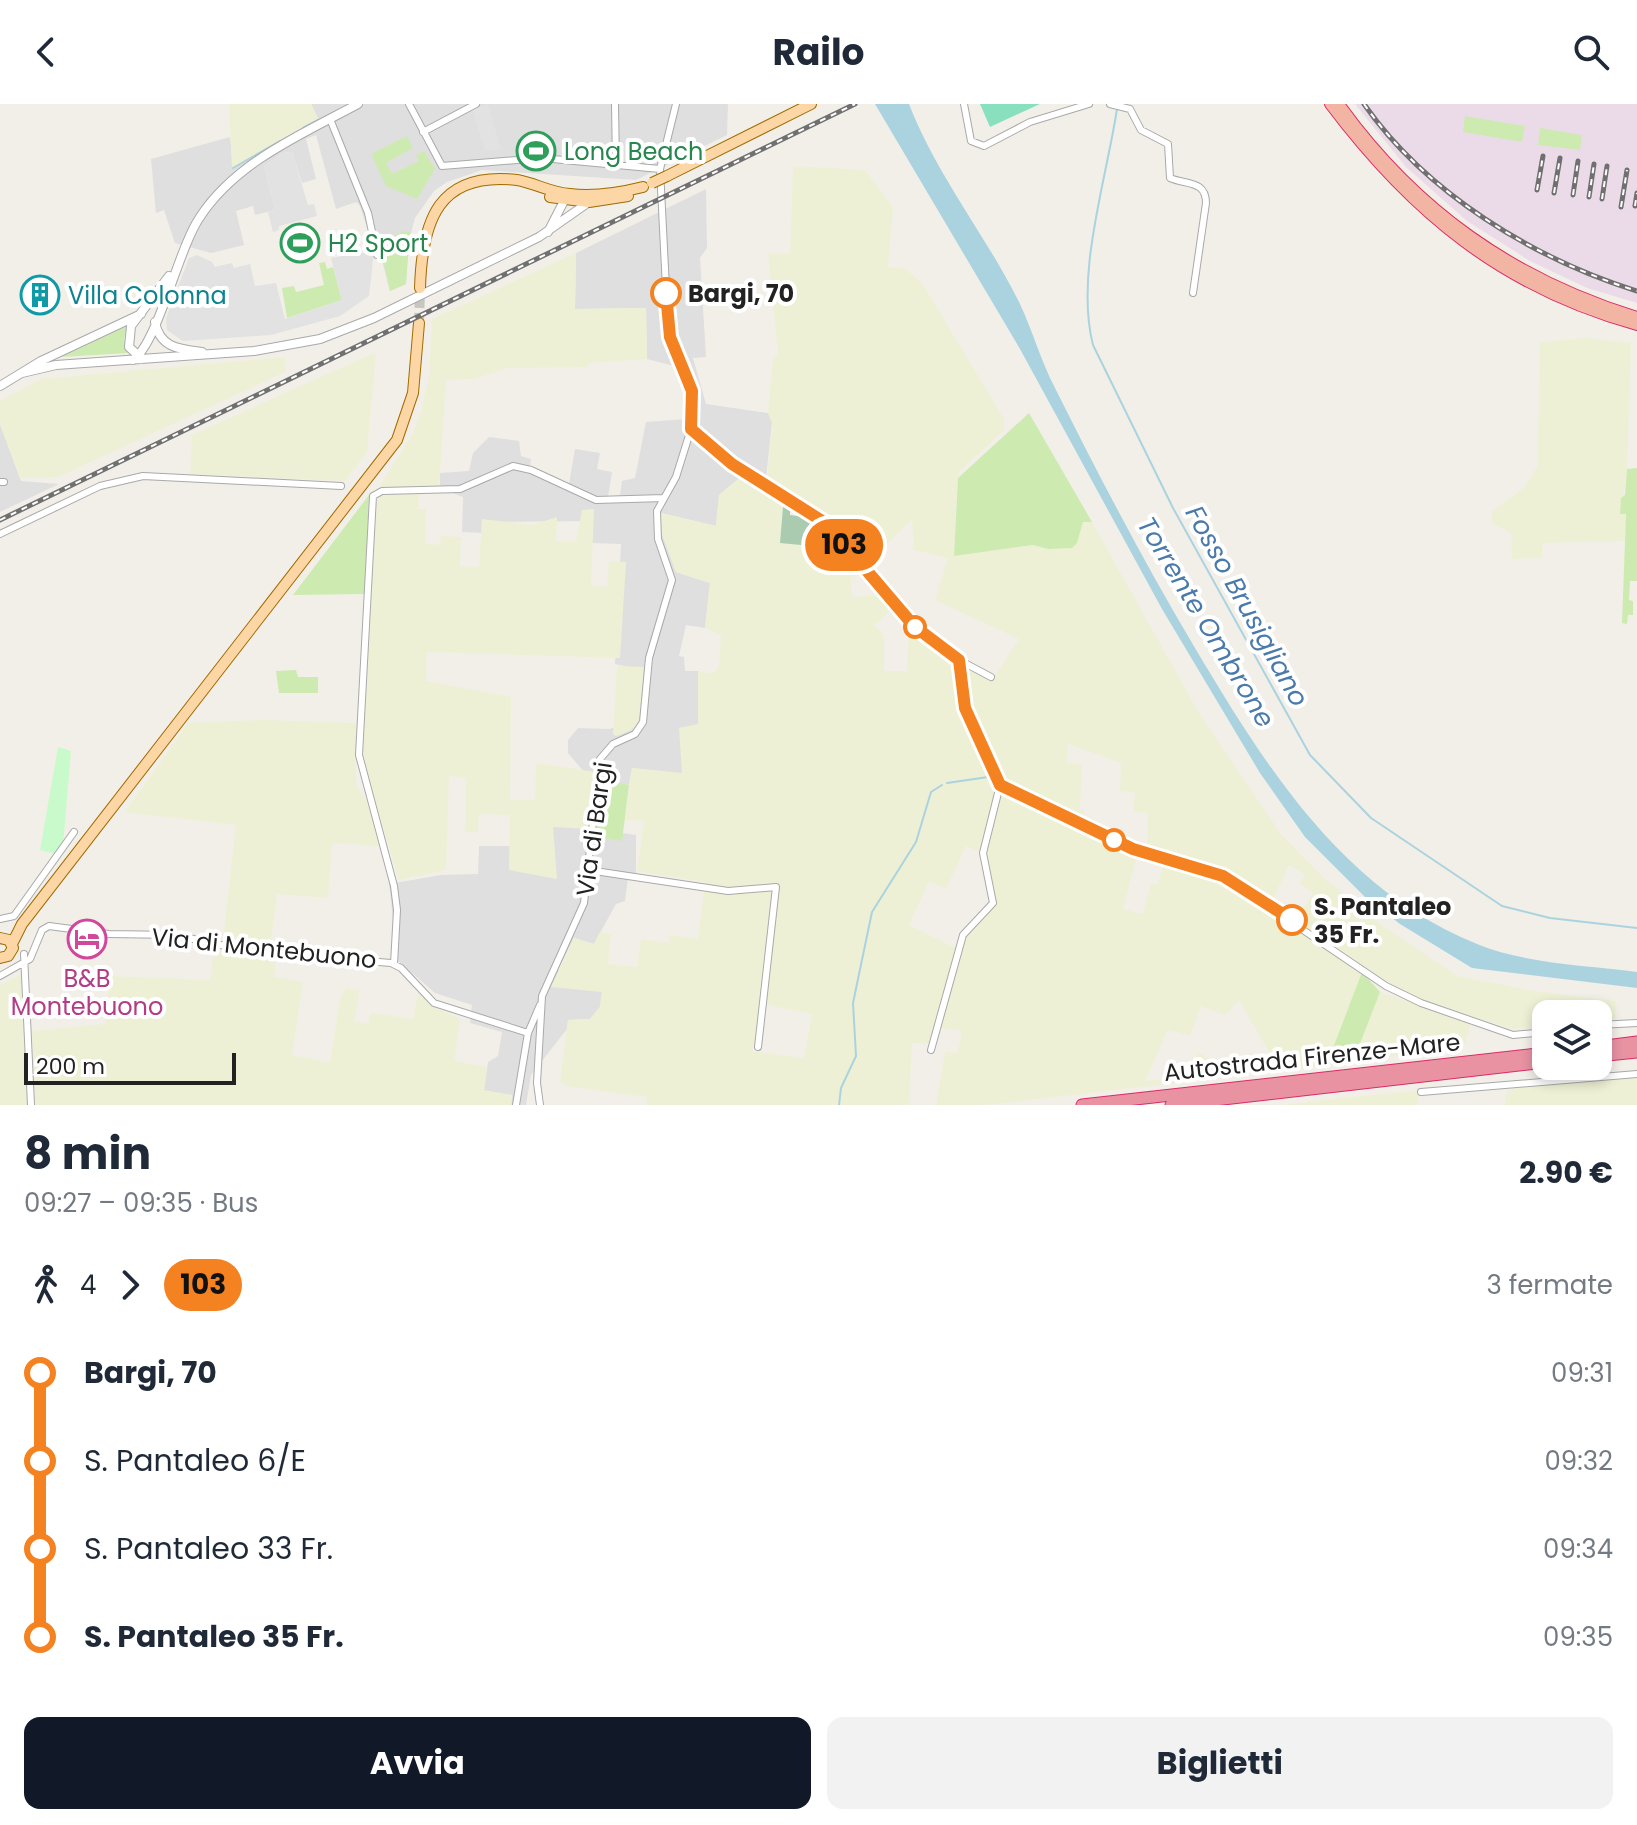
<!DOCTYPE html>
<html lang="it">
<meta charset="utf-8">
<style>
:root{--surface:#fff;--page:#f2f2f3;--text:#1f2937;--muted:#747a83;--accent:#111827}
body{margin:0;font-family:Poppins,sans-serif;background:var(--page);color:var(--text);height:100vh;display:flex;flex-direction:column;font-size:30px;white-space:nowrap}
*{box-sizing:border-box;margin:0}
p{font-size:26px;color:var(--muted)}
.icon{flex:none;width:44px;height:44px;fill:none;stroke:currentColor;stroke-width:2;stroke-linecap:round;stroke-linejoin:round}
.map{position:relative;height:1001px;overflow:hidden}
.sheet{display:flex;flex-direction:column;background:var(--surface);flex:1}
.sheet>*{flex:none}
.badge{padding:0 16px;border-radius:26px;font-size:28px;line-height:52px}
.tools{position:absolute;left:1532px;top:896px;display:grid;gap:16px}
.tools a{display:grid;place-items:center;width:80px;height:80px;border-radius:16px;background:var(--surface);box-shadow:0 4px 12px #0003;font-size:40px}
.scale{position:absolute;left:24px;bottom:20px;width:212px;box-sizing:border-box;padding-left:8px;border:4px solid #222;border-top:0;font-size:22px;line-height:28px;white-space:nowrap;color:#222;-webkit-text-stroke:6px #fff;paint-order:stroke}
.map>.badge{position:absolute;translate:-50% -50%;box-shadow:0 0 0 4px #fff}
.legs{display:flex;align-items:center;gap:12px;height:88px;padding:0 24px;font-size:26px}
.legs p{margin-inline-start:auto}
.head{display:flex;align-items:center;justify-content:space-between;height:136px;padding:0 24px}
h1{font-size:44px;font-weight:700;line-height:60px}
.button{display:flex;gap:16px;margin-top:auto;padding:16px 24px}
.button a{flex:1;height:92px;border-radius:16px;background:var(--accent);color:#fff;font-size:32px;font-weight:700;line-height:92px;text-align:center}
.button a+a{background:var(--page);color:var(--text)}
ul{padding:0 24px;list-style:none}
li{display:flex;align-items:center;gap:28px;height:88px;font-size:30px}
li i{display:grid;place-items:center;width:12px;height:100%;margin:0 10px;background:currentColor}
li i::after{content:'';width:20px;height:20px;margin:-10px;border:6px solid;border-radius:50%;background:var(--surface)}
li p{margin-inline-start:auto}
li:first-child i{background:linear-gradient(#0000 50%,currentColor 0)}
li:last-child i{background:linear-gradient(currentColor 50%,#0000 0)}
header{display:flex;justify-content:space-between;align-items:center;height:104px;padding:0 24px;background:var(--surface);font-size:36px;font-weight:700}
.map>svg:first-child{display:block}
</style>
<header><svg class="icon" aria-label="back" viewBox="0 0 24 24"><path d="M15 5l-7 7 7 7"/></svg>Railo<svg class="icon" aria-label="search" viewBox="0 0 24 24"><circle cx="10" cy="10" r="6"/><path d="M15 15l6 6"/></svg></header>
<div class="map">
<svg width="1637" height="1001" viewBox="0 0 1637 1001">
<rect width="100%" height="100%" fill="#f2efe9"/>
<path fill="#e0dfdf" d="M311,0H728L727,31L636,76L482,66L447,78L434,87L415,114L408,140L406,180L390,187L378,141L373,142L360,102L356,98L336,105L316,31L306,35L316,75L302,79L292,48L283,49L264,62L275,106L255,111L253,102L236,107L244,141L211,149L175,139L164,106L156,109L151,55L230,33L233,63L318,15Z
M706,85L707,144L700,154L706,253L693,254L706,300L768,309L772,318L766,374L743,371L719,391L716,422L661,409L662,430L676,468L710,479L705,524L686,521L679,552L684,553L685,567H698V620L682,670L632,664L629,681L608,677L602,726L636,731V775L628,774L625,797L616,800L594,840L574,834L558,866L602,888L600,903L590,915L568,916L567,925L531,971L526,1001H511L512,991L484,987L488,958L498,952L502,928L470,919L472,901L435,889L398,857L389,780L441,771L478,770L479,742H512L548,716L586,670L568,649V636L578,624L609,625L629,619L632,564L615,560L621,440L591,439L589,417L489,418L485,429L462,428L463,393L440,384V369L469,367L473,349L489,333L519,337L521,352L531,355L530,362L569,380L575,345L600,349L597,365L612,368L608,393L620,391L622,377L635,374L646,318L687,315L686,282L678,263L647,255L646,204L575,205L576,149Z
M0,320L21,377L59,380L0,408Z"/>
<path fill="#ebdbe8" d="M1355,0H1637V199L1587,184L1530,157L1467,117L1406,63Z"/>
<path fill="#eef0d5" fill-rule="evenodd" d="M229,0H311L318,14L232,64Z
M793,62L865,66L893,103L888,163L904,164L922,179L1004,315V326L958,369L954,452L1033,441L1048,445L1077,439L1083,418H1092L1199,609L1281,730L1323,773L1386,824L1457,872L1535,887L1616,897L1615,915L1598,916V910H1546V923L1512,925L1415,894L1353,857L1296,816L1313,789L1300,780L1305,770L1289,761L1272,797L1222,766L1147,745L1148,709L1133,708L1135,688L1120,687L1121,659L1068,640L1067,659L1082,660L1080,705H1084V714L1001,675L974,619L968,599L966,570L973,567L992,576L1019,535L935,496L948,454L914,446L912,415L871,456L863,458L826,416L767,379L772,318L768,309L773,253L778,252L768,149L790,150Z
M576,149L575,205L646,204L647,255L589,259L588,263L507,264L474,275L446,276L439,384L378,385L413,329L421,308L429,273L432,215Z
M1586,234L1631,239L1627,365L1621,410H1626L1625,437L1543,439L1542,454L1512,455L1511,429L1492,420V407L1525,383L1538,361L1540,238Z
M376,248L367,348L345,377L190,370L192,331Z
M285,253V268L58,373L20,374L0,320V297L41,275Z
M743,371L787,401L788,405L784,403L798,443L813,414L829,426L866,471L851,473L852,493L883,491L894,504L874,521L884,531V567H907L909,523L954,556L959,567L963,611L998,683L1137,751L1123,805L1143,810L1151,779L1158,780L1164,759L1210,769L1362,868L1325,962L985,1001H936L945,948L957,949L962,927L933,923L929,939H912L909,1001H647V993L571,983L560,978L568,916L590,915L600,903L602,888L551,883L574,834L594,840L600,828L611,830L608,860L637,863L641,835L669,839L670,831L698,835L705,778L637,767L644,717L625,716L632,664L682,669L679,624L698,620V567L712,570L719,562L721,531L705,524L710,479L676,468L662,430L661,409L716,422L719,391ZM966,742L985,750L996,801L970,825L960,846L909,821L929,777L946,785ZM1239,896L1269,948L1262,962L1236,954L1226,964L1198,948L1186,972L1145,977L1168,926L1190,931L1201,902L1225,911ZM762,900L812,910L804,954L750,947L756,939Z
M390,390H419L418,405H426L425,439L440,441L441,432L461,433L460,462L479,463L482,415L533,421L557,413L556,437L576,438L582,406L594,405L591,482L607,483L609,457L626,458L620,554L427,548L426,577L511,593L510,696H535L536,659L596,668L590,725L553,723L557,775L509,766L510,711L479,710L478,728H465L466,674L449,672L446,766L399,776L366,667L363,640L374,401L381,392Z
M617,562L644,563L639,619L630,627L616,632L613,630Z
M264,616L356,619V680L366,696L381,742L332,739L328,794L277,790L270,842L223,836L236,721L125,708L188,619Z
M214,845L277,852L274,873L303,878L292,951L330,959L340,894L346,884L360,886L354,917L368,920L371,909L413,915L418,889L435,903L460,915L454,957L487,963L484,986L512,991L511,1001H35L32,927L105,920L109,872L210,876Z
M22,870L27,1001H0V881Z
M1380,888L1471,918L1464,943L1353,958Z
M1637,974V1001H1504L1507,988L1516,984Z
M1420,986L1417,1001H1279L1354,993Z"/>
<path fill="#cdebb0" d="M1465,12L1525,22L1522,38L1463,28Z
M1540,24L1582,31L1580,46L1538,41Z
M407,32L413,44L386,59L392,70L419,57L416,51L424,47L435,65L417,95L386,82L371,50Z
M404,127L410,128L406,180L390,187L379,138Z
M325,158L327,165L333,163L342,196L287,214L282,184L294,182L296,188L324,181L319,159Z
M127,222L124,235L128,249L61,253Z
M1029,309L1092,418H1083L1077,439L1072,444L1048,445L1033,441L954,452L958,374Z
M1637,364V477H1630L1629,496L1633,497V511H1628L1627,520L1622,519L1626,410H1620L1621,394L1625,391L1627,365Z
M369,391L365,490L293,491Z
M296,566L298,573H318V589H279L276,567Z
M601,675L629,681L622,737L597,733Z
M1362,868L1380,888L1353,958L1326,962Z"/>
<path fill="#aacbaf" d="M783,403L790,405V411L813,414L811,442L780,439Z"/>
<path fill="#c8facc" d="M58,643L71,647L63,742L55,750L40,746Z"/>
<path fill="#88e0be" d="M980,0H1040L990,23Z"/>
<path fill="#e2e2e2" d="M488,0L501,45L485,47L472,5Z
M292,48L308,101L314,100L317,112L279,122V126L273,128L268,108L275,106L264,62L283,49Z
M374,147L369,192L340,212L271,231L183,237L167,226L166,214L189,154L197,151L212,158L215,163L232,159L234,164L250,160L255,182L276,179L285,215L342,196L331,154Z"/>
<path fill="#aad3df" d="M875,0H909C937,72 986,131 1020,200C1033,228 1041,257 1055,284C1099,372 1145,460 1195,544C1266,663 1342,786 1477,840C1526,860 1585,861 1637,868V884L1472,864L1400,820L1366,794L1305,733L1260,669L1162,505L1020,245Z"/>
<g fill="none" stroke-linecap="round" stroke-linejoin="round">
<path stroke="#aad3df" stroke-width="2" d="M1117,5C1106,77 1075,171 1093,241L1173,404L1310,651L1371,714L1502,802L1550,814L1637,824
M303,24L318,16
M233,64L280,37
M947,679L988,673
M1007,680L1081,714
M1197,760L1230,771L1271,798
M839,1001L841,984L856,952L853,899L872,808L916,738L931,688L942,681"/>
<path stroke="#c8c6c1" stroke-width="10" stroke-dasharray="10 5" stroke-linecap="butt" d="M419,219L420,186"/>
<g stroke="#a9a9a9" stroke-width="8">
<path id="minor" d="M409,0L442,62L542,54L660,65
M615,0L616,61
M964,0L971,37L984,42L1030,18L1089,0
M1110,0L1130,5L1141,26L1168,40L1170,74C1186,81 1206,76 1206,99L1193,189
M330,15L368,109L377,151
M423,28L476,0
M691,325L732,360L827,420L914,522L959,556L966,608L991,667L1005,684L1129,744L1223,772L1386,882L1421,899L1513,931L1546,928
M0,378H4
M0,430L100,382L143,372L341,382
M959,556L991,573
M588,766L728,787L776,783L758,943
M0,815L14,812L74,728
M24,850L31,1001
M394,860L397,806L394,782L359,651L373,392L382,387L460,385L513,362L531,366L596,396L664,394
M0,872L30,855L42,826L49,822L109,830L175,831L248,847L391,859L401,864L434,899L528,929L540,901
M1598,921L1637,919
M931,946L963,831L993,799L983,749L1000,681
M1421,988L1637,970
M516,1001L528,929
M540,1001L537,979L542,892L584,799L600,655L613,640L635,630L643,618L649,554L672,476L658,435L657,407L676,373L691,325V284L668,224L660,65L676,0"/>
</g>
<g stroke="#a9a9a9" stroke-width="10">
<path id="tertiary" d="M548,128L564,97
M155,218C160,244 179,245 202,248
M142,255L129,243L131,222L169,172
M133,256C158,239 178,145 200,113C236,58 302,30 358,0
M22,269L56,261L254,247L320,235L374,214L539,133L589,98
M0,282L41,257L141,210"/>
</g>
<g stroke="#a06b00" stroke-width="12">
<path id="primary" d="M667,72L811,0
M550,93L589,98L628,92
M420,184C422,117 438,67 517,76C535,79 551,89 570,90C595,93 619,89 643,83
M0,834L9,836L13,844L8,852L0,854
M12,840L22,820L397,336L413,289L419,219"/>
</g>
<g stroke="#dc2a67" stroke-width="12">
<path id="trunk" d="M1330,0C1412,109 1503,184 1637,221
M1339,0C1415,106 1513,175 1637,213"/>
</g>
<g stroke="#dc2a67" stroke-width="13">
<path id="motorway" d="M1598,943L1637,938
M1598,952L1637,948
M1082,1001L1546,949
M1171,1001L1546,958"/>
</g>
<use href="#minor" stroke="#fff" stroke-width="6"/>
<use href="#tertiary" stroke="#fff" stroke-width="8"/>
<use href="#primary" stroke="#fcd6a4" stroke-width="10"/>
<use href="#trunk" stroke="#f2b4a3" stroke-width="10"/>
<use href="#motorway" stroke="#e892a2" stroke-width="11"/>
<g stroke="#707070" stroke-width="5">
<path id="rail" d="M1364,0C1426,89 1534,155 1637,187
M1537,86L1543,52
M1554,89L1560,54
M1573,91L1578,57
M1589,93L1594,60
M1602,95L1607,62
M1635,102L1637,89
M1621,103L1627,66
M0,416L855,0"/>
</g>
<use href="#rail" stroke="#fff" stroke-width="2" stroke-dasharray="6" stroke-linecap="butt"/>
<g stroke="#a06b00" stroke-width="12" stroke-linecap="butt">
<path id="primary-bridge" d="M652,79L667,72"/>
</g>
<use href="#primary-bridge" stroke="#fcd6a4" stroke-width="10"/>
</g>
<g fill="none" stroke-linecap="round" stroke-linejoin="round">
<g stroke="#fff" stroke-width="18">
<path id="line-1" d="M666,189L670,233L692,287L691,325L732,360L827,420L914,522L959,556L965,604L1000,681L1133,745L1223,772L1292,816"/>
</g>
<use href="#line-1" stroke="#f58220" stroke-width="12"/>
</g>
<defs>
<g id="stadium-ring" transform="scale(2)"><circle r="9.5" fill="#fff" stroke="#2e9e5b" stroke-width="1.5"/><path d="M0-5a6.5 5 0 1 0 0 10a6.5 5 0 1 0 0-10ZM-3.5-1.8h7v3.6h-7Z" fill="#2e9e5b"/></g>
<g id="building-ring" transform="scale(2)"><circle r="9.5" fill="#fff" stroke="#0f9aa8" stroke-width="1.5"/><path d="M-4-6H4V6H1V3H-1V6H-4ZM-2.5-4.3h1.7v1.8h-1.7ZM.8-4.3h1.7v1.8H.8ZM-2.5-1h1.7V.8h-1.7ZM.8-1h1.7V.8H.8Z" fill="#0f9aa8"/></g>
<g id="hotel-ring" transform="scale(2)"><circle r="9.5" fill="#fff" stroke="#d1479c" stroke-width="1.5"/><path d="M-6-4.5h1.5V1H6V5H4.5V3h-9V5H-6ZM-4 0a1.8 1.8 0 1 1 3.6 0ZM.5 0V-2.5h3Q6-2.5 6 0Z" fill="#d1479c"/></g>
</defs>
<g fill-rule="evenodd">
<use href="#stadium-ring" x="536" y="47"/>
<use href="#stadium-ring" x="300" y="139"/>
<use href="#building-ring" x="40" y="191"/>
<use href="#hotel-ring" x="87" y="835"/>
</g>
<g fill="#fff" stroke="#f58220" stroke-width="4">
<circle cx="666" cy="189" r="14"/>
<circle cx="915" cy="523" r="10"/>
<circle cx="1114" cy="736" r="10"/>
<circle cx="1292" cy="816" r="14"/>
</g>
<g text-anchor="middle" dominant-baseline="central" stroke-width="8" stroke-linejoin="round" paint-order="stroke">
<g font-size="24" fill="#27864d" stroke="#fff" text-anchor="start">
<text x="564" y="47">Long Beach</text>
<text x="328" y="139">H2 Sport</text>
</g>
<g font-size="24" font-weight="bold" fill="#222" stroke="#fff" text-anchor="start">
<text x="688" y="189">Bargi, 70</text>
<text x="1314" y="802">S. Pantaleo<tspan x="1314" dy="28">35 Fr.</tspan></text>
</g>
<g font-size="24" fill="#0d838f" stroke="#fff" text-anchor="start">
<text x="68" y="191">Villa Colonna</text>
</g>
<g font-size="24" fill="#222" stroke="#fff">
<text transform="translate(594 725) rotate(-82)">Via di Bargi</text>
<text transform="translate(264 844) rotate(6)">Via di Montebuono</text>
<text transform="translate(1312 953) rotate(-6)">Autostrada Firenze-Mare</text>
</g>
<g font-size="24" fill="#b23c85" stroke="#fff">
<text x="87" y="874">B&amp;B<tspan x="87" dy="28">Montebuono</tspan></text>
</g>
<g font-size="26" font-style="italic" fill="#4a7aab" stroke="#fff">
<text transform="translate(1247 502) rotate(61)">Fosso Brusigliano</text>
<text transform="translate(1206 518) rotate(59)">Torrente Ombrone</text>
</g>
</g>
</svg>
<div class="tools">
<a><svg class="icon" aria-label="layers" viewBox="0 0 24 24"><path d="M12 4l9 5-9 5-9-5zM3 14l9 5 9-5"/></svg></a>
</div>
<div class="scale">200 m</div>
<b class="badge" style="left:844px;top:441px;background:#f58220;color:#111">103</b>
</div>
<section class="sheet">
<div class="head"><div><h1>8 min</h1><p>09:27 – 09:35 · Bus</p></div><b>2.90 €</b></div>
<div class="legs"><svg class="icon" aria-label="walk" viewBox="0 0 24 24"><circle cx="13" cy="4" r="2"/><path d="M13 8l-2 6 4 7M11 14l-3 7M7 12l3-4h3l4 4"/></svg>4<svg class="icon" aria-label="forward" viewBox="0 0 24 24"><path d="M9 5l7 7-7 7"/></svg><b class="badge" style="background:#f58220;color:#111">103</b><p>3 fermate</p></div>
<ul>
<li><i style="color:#f58220"></i><b>Bargi, 70</b><p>09:31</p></li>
<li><i style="color:#f58220"></i><span>S. Pantaleo 6/E</span><p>09:32</p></li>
<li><i style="color:#f58220"></i><span>S. Pantaleo 33 Fr.</span><p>09:34</p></li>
<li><i style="color:#f58220"></i><b>S. Pantaleo 35 Fr.</b><p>09:35</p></li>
</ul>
<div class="button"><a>Avvia</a><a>Biglietti</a></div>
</section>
